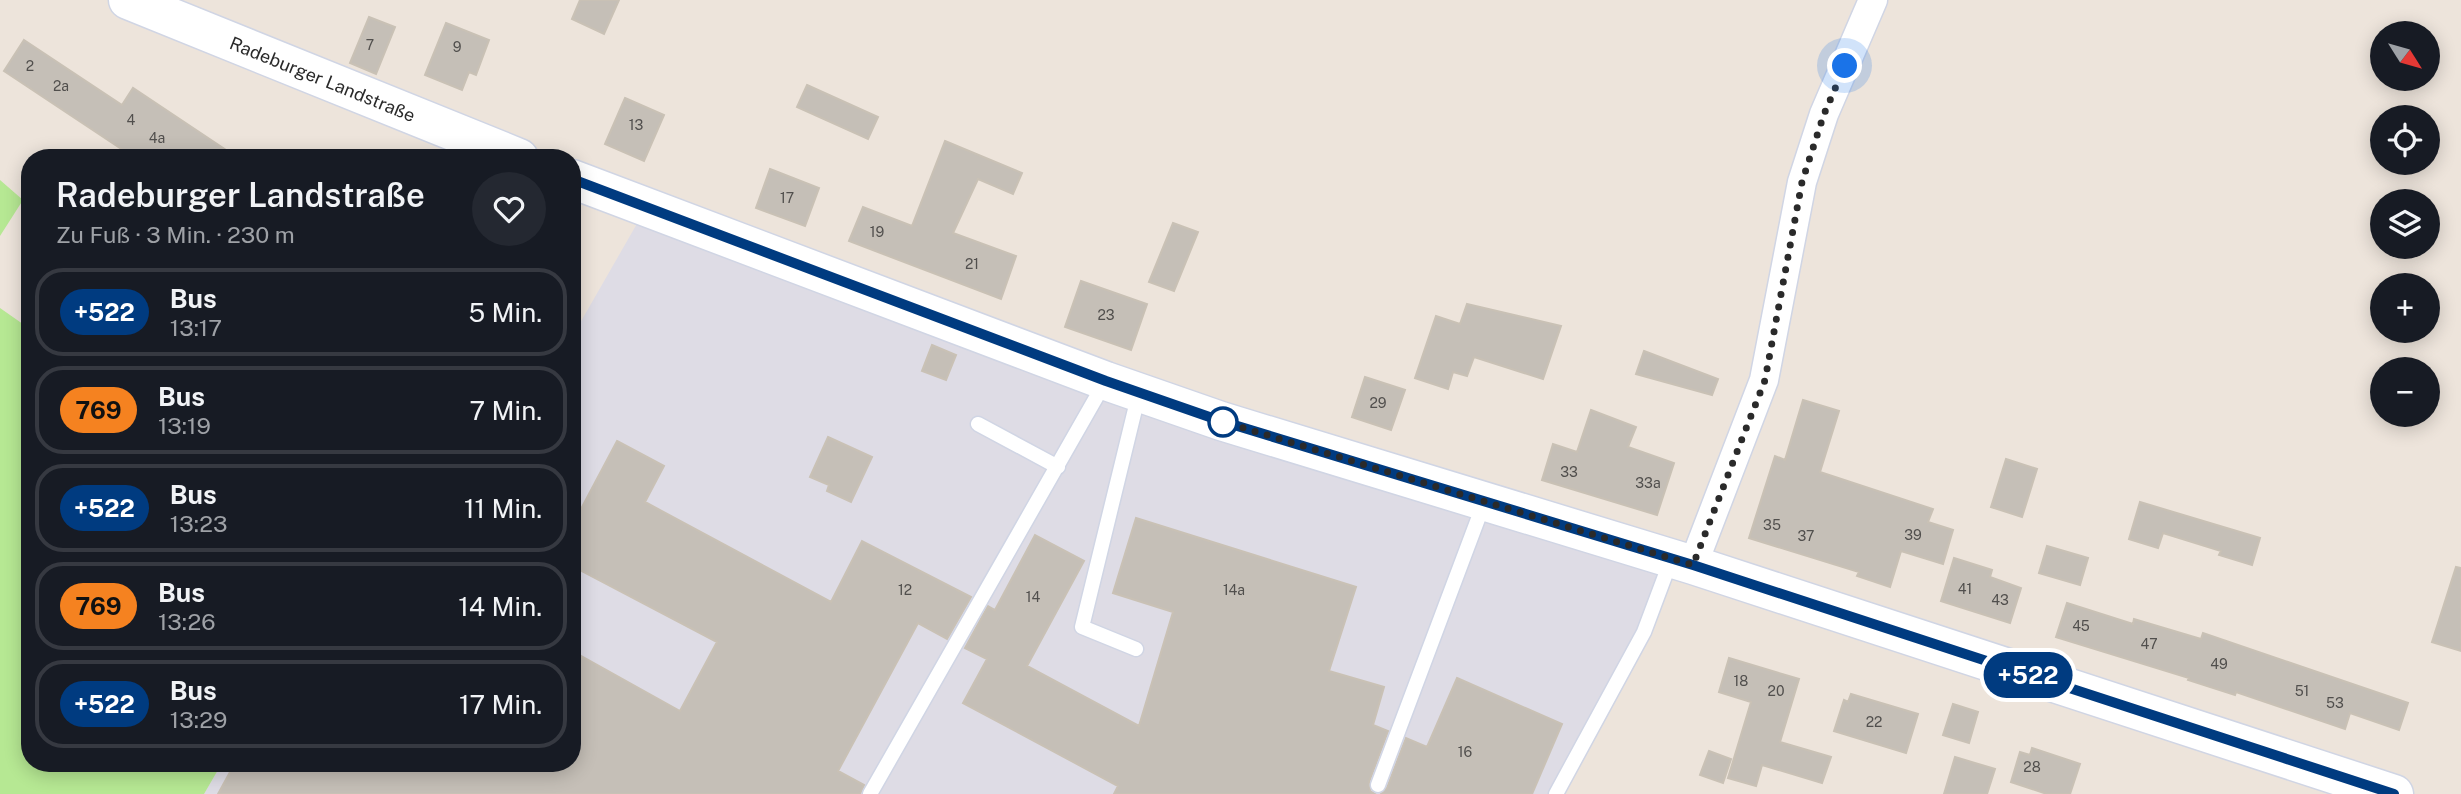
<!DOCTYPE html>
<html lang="de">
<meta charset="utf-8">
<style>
:root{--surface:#171b24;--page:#242831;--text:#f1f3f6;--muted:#9ea1a6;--line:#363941}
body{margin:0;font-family:"Public Sans",sans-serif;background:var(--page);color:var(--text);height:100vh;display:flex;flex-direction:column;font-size:26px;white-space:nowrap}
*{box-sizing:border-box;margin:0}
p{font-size:23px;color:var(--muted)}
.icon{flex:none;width:38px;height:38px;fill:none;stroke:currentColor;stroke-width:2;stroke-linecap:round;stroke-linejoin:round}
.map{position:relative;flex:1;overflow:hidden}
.drawer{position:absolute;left:21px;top:149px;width:560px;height:623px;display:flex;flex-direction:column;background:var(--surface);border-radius:28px;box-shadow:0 4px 18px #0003}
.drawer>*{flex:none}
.badge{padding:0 14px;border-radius:23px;font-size:24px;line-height:46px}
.needle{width:46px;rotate:127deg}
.tools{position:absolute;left:2370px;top:21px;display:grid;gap:14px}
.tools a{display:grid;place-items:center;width:70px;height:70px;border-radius:50%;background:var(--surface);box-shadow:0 4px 18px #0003;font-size:35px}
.you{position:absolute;width:35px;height:35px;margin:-18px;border:5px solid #fff;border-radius:50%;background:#1a73e8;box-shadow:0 0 0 10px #1a73e833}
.map>.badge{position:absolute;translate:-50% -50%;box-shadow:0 0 0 4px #fff}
.round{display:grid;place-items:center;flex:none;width:74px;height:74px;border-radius:37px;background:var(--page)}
.headline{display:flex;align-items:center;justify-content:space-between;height:119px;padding:0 35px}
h1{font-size:33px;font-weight:600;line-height:52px}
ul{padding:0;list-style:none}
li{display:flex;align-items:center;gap:21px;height:88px;margin:0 14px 10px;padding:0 21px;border:4px solid var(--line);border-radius:28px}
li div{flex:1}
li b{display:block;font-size:26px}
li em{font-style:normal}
li .badge{min-width:77px;font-weight:700;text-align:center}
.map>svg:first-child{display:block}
</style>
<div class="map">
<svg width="2461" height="794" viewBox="0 0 2461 794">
<rect width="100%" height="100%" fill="#ede4db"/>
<path fill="#dedce5" d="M650,201L1671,559L1644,632L1556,794H204L222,763H572V337Z"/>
<path fill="#b6e893" d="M0,180L23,200L0,236Z
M0,308L30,329V763H222L204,794H0Z"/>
<path fill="#c5bfb7" stroke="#c9c1b5" stroke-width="2" d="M580,0H619L604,34L572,19Z
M369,17L395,27L376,74L350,63Z
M446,23L489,40L476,75L469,72L462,90L425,75Z
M24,40L122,105L133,88L238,158H135L4,71Z
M807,85L878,117L868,139L797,107Z
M625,98L664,115L644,161L605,144Z
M945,141L1022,173L1013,194L978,179L953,233L1016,256L1001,299L849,241L863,207L912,226Z
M770,169L819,188L805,226L756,208Z
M1173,223L1198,232L1174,291L1149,282Z
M1081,281L1147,304L1131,350L1065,327Z
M1467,304L1561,326L1543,379L1474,357L1467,376L1453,372L1448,389L1415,378L1436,316L1460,324Z
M932,345L956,355L946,380L922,371Z
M1644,351L1718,379L1712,395L1636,374Z
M1365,377L1405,390L1391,430L1352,417Z
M1803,400L1839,411L1820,472L1933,509L1928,522L1953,530L1943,564L1901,551L1890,587L1857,576L1859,572L1749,538L1775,456L1785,460Z
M1591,410L1636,427L1628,447L1674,463L1657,515L1542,480L1553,444L1577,452Z
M828,437L872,457L851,502L827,491L829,485L810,477Z
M617,441L664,466L645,502L831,602L862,541L971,597L947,639L918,623L838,771L864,785L860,794H218L235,763H572V651L680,711L717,642L572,566V526Z
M2006,459L2037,469L2022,517L1991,507Z
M2140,502L2260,538L2252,565L2219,555L2221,551L2163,533L2158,548L2129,539Z
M1136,518L1356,587L1329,671L1384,687L1373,725L1388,731L1369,782L1370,791L1375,794H1114L1118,786L963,703L987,659L965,648L988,606L995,610L1035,535L1084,561L1027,666L1139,726L1173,612L1113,593Z
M2047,546L2088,558L2080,585L2039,573Z
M1954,558L1992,570L1990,577L2021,588L2010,623L1941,601Z
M2456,567L2461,568V651L2432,642Z
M2067,603L2133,624L2134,619L2201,639L2203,633L2408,703L2399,730L2350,713L2345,729L2236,692L2235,695L2188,680L2189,678L2056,637Z
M1729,658L1799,679L1780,742L1831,757L1822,783L1762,765L1756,786L1728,778L1751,702L1719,692Z
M1457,678L1562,724L1532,794H1381L1387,788L1406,738L1427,747Z
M1851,694L1918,714L1906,753L1834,731L1844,700L1848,702Z
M1953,704L1978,712L1969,743L1943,735Z
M2032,748L2080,764L2070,794H2047L2011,782L2020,752L2030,755Z
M1709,751L1731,759L1723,783L1700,775Z
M1955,757L1995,769L1987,794H1944Z"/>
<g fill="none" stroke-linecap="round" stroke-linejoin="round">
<g stroke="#d0d5e4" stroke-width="17">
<path id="lane" d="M978,424L1058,467
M1136,649L1082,627L1139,393
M1378,785L1484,503
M870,794L1105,382
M1556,794L1644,632L1671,560"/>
</g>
<g stroke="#d0d5e4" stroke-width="31">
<path id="street" d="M1693,565L1764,380L1802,182L1824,114L1873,0"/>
</g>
<g stroke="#d0d5e4" stroke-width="41">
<g id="secondary">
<path id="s1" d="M128,0L519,158"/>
<path d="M572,179L1106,381L1221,421L1693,565L2394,794"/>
</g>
</g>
<use href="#lane" stroke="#fff" stroke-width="14"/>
<use href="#street" stroke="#fff" stroke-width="28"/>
<use href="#secondary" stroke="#fff" stroke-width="38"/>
</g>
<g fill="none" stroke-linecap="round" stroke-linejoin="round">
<g stroke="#fff" stroke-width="16">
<path id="line" d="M572,179L1106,381L1221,421L1693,565L2394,794"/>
</g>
<use href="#line" stroke="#003b80" stroke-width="10"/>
<path stroke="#2a2a2a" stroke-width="7" stroke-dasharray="0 12.6" d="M1223,422L1221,421L1693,565L1765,380L1802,182L1824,114L1845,66"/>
</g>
<circle fill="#fff" stroke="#003b80" stroke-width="3.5" cx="1223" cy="422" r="14"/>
<g text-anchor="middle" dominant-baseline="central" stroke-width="5" stroke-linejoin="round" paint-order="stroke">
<g font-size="14" fill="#514f4d">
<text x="370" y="45">7</text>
<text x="457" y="47">9</text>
<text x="30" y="66">2</text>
<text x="61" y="86">2a</text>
<text x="131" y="120">4</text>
<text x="636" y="125">13</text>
<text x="157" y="138">4a</text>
<text x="787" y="198">17</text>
<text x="877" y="232">19</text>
<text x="972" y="264">21</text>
<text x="1106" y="315">23</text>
<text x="1378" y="403">29</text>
<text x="1569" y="472">33</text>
<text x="1648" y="483">33a</text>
<text x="1772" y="525">35</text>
<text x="1913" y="535">39</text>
<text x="1806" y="536">37</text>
<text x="1965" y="589">41</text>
<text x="905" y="590">12</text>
<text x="1234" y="590">14a</text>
<text x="1033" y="597">14</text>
<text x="2000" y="600">43</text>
<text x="2081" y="626">45</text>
<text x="2149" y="644">47</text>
<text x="2219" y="664">49</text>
<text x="1741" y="681">18</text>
<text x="1776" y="691">20</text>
<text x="2302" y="691">51</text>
<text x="2335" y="703">53</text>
<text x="1874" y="722">22</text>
<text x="1465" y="752">16</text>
<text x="2032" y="767">28</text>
</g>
<g font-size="18" fill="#2a2a2a" stroke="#fff">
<text stroke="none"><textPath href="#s1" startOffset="210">Radeburger Landstraße</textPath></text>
</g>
</g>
</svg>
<div class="tools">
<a><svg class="needle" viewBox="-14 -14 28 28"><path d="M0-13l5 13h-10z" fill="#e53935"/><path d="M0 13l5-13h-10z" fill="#9ea1a6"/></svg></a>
<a><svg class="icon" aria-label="locate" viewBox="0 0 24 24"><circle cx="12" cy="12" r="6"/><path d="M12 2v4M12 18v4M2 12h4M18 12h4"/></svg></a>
<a><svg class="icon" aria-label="layers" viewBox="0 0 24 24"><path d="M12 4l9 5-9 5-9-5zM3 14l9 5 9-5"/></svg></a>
<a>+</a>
<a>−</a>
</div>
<div class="you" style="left:1845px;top:66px"></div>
<b class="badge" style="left:2028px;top:675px;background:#003b80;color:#fff">+522</b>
<section class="drawer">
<div class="headline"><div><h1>Radeburger Landstraße</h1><p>Zu Fuß · 3 Min. · 230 m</p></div><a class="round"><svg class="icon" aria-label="heart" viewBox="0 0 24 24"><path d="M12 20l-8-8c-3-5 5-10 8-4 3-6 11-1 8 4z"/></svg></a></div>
<ul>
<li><span class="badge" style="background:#003b80;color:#fff">+522</span><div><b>Bus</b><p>13:17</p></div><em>5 Min.</em></li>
<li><span class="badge" style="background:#f58220;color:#111">769</span><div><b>Bus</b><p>13:19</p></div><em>7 Min.</em></li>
<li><span class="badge" style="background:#003b80;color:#fff">+522</span><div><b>Bus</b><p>13:23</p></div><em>11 Min.</em></li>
<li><span class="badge" style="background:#f58220;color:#111">769</span><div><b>Bus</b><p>13:26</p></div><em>14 Min.</em></li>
<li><span class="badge" style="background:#003b80;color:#fff">+522</span><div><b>Bus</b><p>13:29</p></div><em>17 Min.</em></li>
</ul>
</section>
</div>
